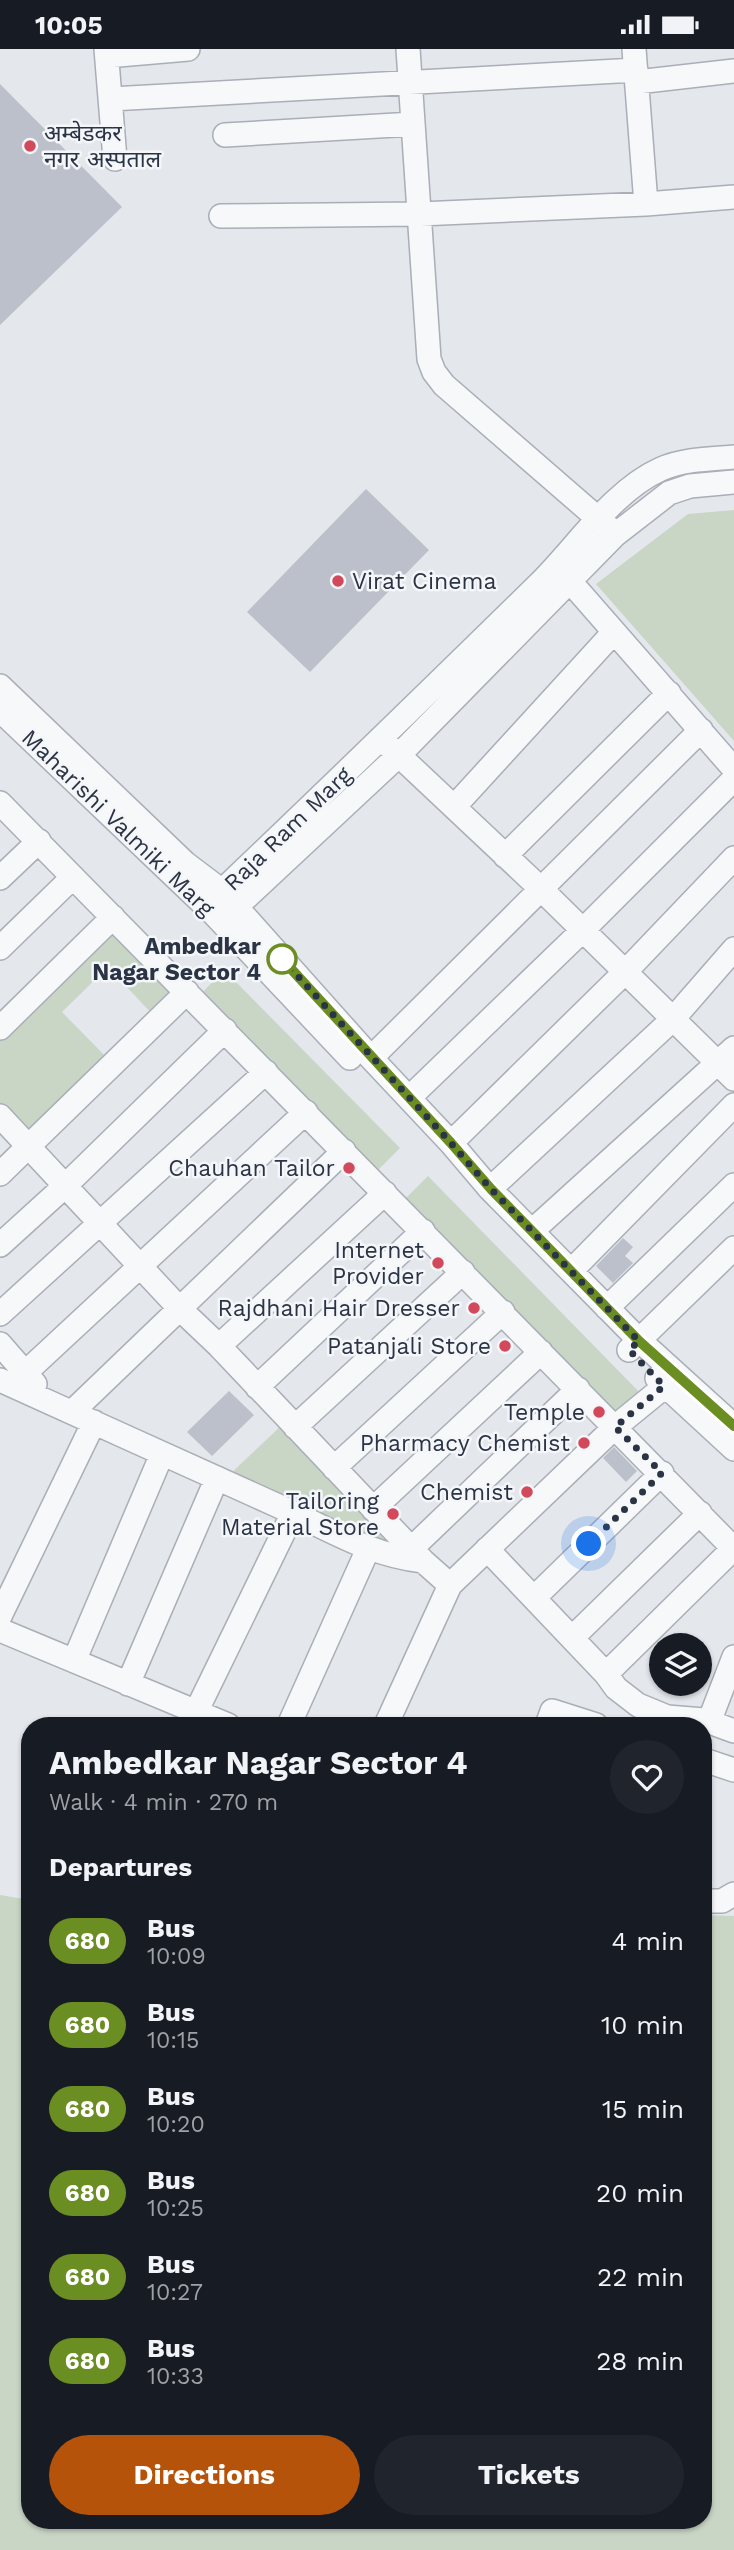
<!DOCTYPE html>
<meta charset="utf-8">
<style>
:root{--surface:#171b24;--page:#20242c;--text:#f1f3f6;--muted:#9ea1a6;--accent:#b45309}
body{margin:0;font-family:"Work Sans","Noto Sans Devanagari",sans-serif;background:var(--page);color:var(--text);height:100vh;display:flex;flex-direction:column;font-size:26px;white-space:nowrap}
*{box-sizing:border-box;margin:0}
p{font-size:23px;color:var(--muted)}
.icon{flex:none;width:38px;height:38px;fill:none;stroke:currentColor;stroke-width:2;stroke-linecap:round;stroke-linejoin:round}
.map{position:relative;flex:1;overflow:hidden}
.side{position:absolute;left:21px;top:1668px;width:691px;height:812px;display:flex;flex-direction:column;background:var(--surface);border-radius:28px;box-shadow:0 2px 5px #0004}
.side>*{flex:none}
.badge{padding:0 14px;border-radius:23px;font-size:24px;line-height:46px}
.buttons{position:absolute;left:649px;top:1584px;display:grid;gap:14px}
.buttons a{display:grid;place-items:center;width:63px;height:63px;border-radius:50%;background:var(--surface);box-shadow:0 2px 5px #0004;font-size:35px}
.you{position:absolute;width:35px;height:35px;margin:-18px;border:5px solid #fff;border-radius:50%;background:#1a73e8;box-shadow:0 0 0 10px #1a73e833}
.map>.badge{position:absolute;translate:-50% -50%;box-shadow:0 0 0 4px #fff}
h2{padding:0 28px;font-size:26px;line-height:63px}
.round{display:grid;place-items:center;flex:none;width:74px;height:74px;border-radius:37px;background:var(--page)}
.overview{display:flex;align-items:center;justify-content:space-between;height:119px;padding:0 28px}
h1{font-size:33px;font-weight:700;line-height:52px}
.primary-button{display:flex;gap:14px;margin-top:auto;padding:14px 28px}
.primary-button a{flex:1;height:80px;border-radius:42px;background:var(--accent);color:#fff;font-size:28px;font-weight:700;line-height:80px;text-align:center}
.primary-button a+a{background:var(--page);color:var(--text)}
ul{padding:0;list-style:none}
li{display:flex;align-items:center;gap:21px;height:84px;padding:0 28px}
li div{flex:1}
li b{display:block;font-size:26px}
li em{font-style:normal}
li .badge{min-width:77px;font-weight:700;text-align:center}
.status{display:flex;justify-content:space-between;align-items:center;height:49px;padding:0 35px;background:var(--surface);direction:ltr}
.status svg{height:19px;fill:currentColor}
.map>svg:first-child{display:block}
</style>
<div class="status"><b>10:05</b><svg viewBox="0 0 49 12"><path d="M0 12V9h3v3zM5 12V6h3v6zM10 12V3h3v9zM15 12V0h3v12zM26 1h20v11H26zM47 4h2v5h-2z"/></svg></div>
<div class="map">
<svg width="734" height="2501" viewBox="0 0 734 2501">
<rect width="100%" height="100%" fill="#e4e7ec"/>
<path fill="#c9d6c5" d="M734,461V692L596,535L688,465Z
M113,875L181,943L155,968L108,918L62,963L111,1013L30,1093L0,1064V984Z
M224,921L400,1099L373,1126L197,949Z
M428,1127L645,1349L615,1374L401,1154Z
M284,1374L410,1506L227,1428Z
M0,1846L30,1851V2471H704V1866L734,1867V2501H0Z"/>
<path fill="#bbc0ca" d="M0,35L122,158L0,276Z
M366,440L429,501L310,623L247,563Z
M623,1189L633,1198L625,1207L633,1214L613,1234L596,1217Z
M229,1342L254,1366L212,1407L187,1383Z
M614,1398L637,1422L626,1433L603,1409Z"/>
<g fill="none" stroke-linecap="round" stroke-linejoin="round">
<g stroke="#a9aeb7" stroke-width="26">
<path id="minor" d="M106,0L115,110
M408,0L429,310L434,323L444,336L610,480
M634,0L646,155
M107,7L188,0
M637,33L734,22
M111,50L636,21
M225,86L413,75
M221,167L420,165L646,155L734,148
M561,522L734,720
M0,637L185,814L222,842L371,1009L451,1094L490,1140L639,1291L734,1377
M0,661L214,865L350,1009
M389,697L540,839L734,1030
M0,754L734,1500
M454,758L614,583
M505,807L669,644
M0,829L39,792
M217,856L222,842C328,741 433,639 538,536C576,499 612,442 661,420C684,410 710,410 734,408
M223,862L236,858L400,705L615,486L669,444L690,437L734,433
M0,899L73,828
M0,979L113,868
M371,1009L701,681
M409,1049L583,881L734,730
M0,1067L180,1260L219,1297L423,1512L450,1536
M451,1094L626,922L734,809
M0,1125L187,943
M490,1140L673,970L734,900
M532,1182L734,999
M0,1196L65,1137L225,981
M571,1222L734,1056
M607,1259L734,1136
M0,1265L266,1023
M0,1295L35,1335
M219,1297L385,1144
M629,1301L734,1199
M25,1324L306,1063
M657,1329L734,1400
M0,1331C92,1372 182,1414 274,1455C324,1477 367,1506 423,1512
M257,1338L423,1182
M72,1363L344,1102
M295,1378L463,1223
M334,1419L503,1263
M373,1460L541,1303
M411,1500L578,1340
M487,1500L606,1625L616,1639L638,1656L667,1668L704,1671L734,1682
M535,1548L662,1424
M0,1567L94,1373
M0,1581L228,1676
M572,1589L700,1464
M74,1612L162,1405
M606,1625L734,1499
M128,1635L217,1429
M196,1663L293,1464
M709,1673L734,1608
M289,1676L368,1500
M386,1676L450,1536L615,1378L675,1329
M547,1676L552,1662L596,1676
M704,1711L734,1721
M704,1852H722L734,1845"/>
</g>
<use href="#minor" stroke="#f7f8fa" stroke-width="23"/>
</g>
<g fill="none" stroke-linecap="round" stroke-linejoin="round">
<g stroke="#fff" stroke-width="16">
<path id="line" d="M282,910L451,1094L491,1140L639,1292L734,1377"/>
</g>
<use href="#line" stroke="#6b8e23" stroke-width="10"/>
<path stroke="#2b3445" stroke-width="7" stroke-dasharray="0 12.6" d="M282,910L451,1094L491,1140L639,1292L629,1301L664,1337L615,1378L662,1424L589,1495"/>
</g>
<g fill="#d1495b" stroke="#f4f6f9" stroke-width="2.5">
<circle cx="30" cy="97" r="7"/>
<circle cx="338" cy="532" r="7"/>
<circle cx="349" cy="1119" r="7"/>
<circle cx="438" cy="1214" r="7"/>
<circle cx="474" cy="1259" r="7"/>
<circle cx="505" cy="1297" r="7"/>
<circle cx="599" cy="1363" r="7"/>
<circle cx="584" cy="1394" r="7"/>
<circle cx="527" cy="1443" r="7"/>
<circle cx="393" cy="1465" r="7"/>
</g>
<circle fill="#fff" stroke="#6b8e23" stroke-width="3.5" cx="282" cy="910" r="14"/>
<g text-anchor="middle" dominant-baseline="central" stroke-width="5" stroke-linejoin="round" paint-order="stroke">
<g font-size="23" fill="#2b3445" stroke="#f4f6f9" text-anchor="end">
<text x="44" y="84" text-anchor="start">अम्बेडकर<tspan x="44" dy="26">नगर अस्पताल</tspan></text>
<text x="352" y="532" text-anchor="start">Virat Cinema</text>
<text x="335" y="1119">Chauhan Tailor</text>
<text x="424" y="1201">Internet<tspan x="424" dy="26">Provider</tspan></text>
<text x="460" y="1259">Rajdhani Hair Dresser</text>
<text x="491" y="1297">Patanjali Store</text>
<text x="585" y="1363">Temple</text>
<text x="570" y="1394">Pharmacy Chemist</text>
<text x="513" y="1443">Chemist</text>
<text x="379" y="1452">Tailoring<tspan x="379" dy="26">Material Store</tspan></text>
</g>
<g font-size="23" fill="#2b3445" stroke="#f4f6f9">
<text transform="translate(118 774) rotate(44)">Maharishi Valmiki Marg</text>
<text transform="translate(288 780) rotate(-44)">Raja Ram Marg</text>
</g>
<g font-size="23" font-weight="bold" fill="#2b3445" stroke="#f4f6f9" text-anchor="end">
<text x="261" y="897">Ambedkar<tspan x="261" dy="26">Nagar Sector 4</tspan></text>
</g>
</g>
</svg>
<div class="buttons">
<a><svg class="icon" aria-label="layers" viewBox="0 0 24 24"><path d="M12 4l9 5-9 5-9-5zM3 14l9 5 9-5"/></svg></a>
</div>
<div class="you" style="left:589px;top:1495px"></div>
<section class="side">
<div class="overview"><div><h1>Ambedkar Nagar Sector 4</h1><p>Walk · 4 min · 270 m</p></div><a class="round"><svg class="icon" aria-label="heart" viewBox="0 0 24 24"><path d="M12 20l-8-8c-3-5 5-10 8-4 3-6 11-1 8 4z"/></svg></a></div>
<h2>Departures</h2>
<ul>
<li><span class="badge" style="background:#6b8e23;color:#fff">680</span><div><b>Bus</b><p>10:09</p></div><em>4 min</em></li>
<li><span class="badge" style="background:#6b8e23;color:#fff">680</span><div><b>Bus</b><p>10:15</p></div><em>10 min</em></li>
<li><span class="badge" style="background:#6b8e23;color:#fff">680</span><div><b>Bus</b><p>10:20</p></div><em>15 min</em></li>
<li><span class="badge" style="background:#6b8e23;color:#fff">680</span><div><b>Bus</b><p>10:25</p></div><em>20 min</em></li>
<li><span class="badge" style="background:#6b8e23;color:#fff">680</span><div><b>Bus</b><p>10:27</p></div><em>22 min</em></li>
<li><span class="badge" style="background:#6b8e23;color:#fff">680</span><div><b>Bus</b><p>10:33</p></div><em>28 min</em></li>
</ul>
<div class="primary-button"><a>Directions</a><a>Tickets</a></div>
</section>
</div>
